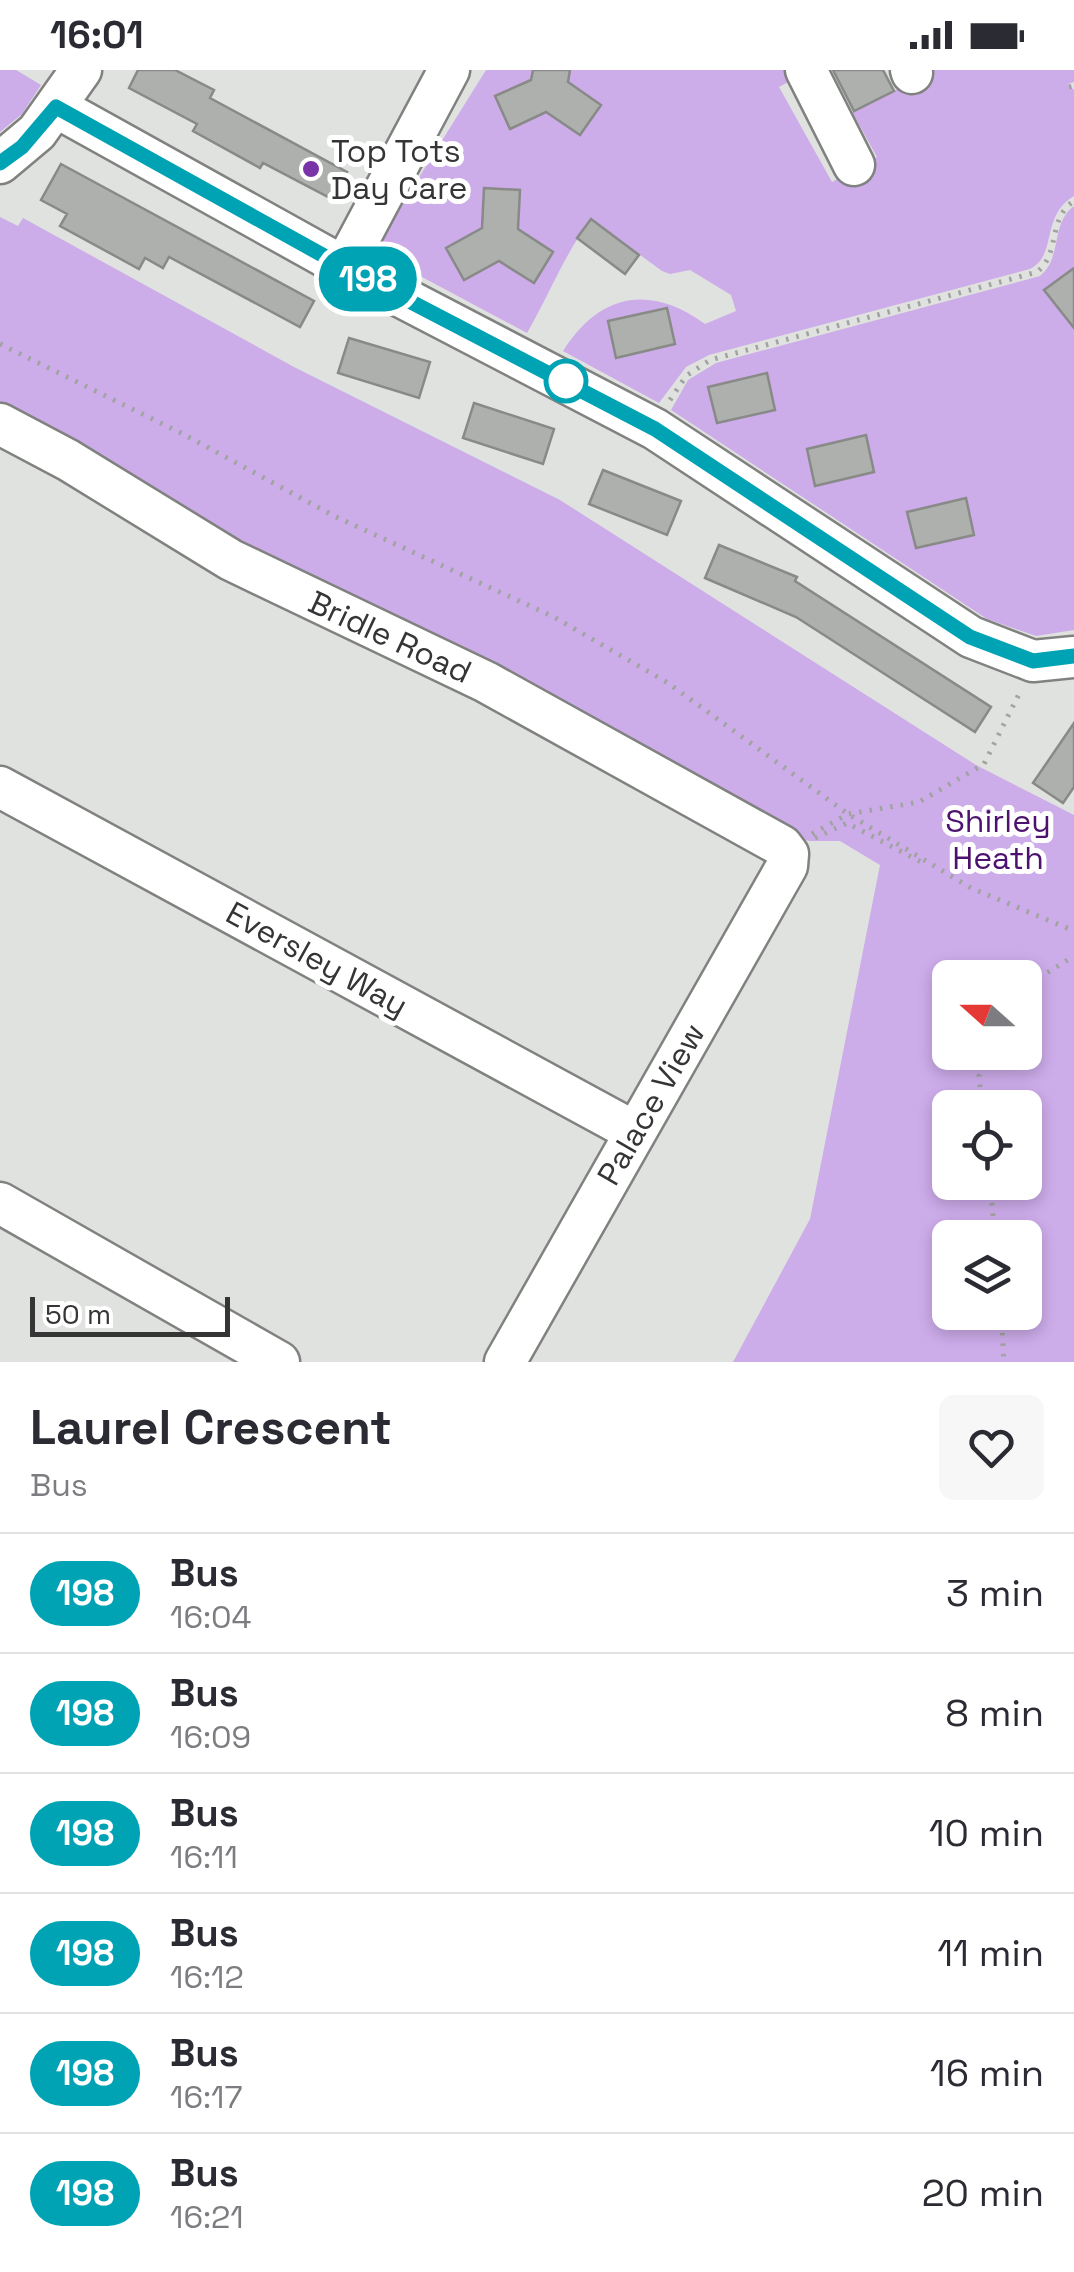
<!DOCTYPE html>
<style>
:root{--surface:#fff;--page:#f7f7f7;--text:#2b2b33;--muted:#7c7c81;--line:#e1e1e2}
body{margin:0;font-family:"Space Grotesk",sans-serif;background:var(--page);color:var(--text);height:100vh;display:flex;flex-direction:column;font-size:38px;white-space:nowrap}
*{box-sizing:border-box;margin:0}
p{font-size:32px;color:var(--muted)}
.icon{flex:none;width:55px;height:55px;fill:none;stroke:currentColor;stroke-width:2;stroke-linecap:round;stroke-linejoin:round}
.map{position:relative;height:1292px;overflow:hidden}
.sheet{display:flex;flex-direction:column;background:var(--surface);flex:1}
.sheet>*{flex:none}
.badge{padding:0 20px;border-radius:32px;font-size:35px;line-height:65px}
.needle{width:65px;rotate:291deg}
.buttons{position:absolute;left:932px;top:890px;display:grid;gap:20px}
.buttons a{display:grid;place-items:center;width:110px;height:110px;border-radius:15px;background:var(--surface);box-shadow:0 5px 15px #0003;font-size:50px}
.scale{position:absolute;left:30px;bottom:25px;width:200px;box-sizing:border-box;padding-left:10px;border:5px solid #343534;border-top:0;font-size:28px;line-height:35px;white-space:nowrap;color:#343534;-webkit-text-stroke:8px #fff;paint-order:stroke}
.map>.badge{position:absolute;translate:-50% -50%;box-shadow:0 0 0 5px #fff}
.round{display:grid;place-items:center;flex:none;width:105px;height:105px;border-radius:15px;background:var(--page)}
.overview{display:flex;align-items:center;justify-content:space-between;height:170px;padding:0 30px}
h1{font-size:48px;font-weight:600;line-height:75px}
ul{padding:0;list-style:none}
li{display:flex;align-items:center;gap:30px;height:120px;padding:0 30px;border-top:2px solid var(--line)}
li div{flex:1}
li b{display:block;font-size:38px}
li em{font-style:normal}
li .badge{min-width:110px;font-weight:700;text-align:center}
.status{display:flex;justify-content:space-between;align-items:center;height:70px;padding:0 50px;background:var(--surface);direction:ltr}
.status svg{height:28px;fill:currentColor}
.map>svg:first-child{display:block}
</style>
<div class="status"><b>16:01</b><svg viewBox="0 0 49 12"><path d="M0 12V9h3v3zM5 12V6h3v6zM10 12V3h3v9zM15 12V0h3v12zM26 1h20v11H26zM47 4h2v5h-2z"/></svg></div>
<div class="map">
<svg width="1074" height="1292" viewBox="0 0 1074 1292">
<rect width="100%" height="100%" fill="#e0e2df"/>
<path fill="#cdacea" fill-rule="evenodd" d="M0,0H16L41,15L22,44L0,62Z
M486,0H790L794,9L779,17L832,112L877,87L852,42L919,8L916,0H1074V12L1068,14L1074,20V126C1040,146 1058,185 1030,199L709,285L686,297L659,333L563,281C600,223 650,214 705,254L736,241L731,225L690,200L670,204L662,201L591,149C564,185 549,225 527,263L392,191L381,181L383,165Z
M1074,136V560L1036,566L987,549L671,340L688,310L716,293L1040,206C1063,187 1050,154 1074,136Z
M0,147L18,156L23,148L294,297L560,430L976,695L1074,745V1292H733L810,1149L880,795L840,771H809L775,760L283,502L0,342ZM950,908H1025V982H950ZM950,1038H1025V1112H950ZM950,1168H1025V1242H950Z"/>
<path fill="#aeb0ad" stroke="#888a87" stroke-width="2.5" d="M138,0H175L214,20L210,28L347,102L332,129L263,93L260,98L193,61L197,54L129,18Z
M533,0H570L568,12L601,35L580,65L546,42L510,59L495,26L531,10Z
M833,0H883L894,21L854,41Z
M61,94L314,231L300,257L169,187L163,198L145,188L139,199L60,156L67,144L41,130Z
M484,118L520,120L518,159L553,182L534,213L499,191L464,210L446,178L482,158Z
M591,149L639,185L625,204L577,168Z
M1074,198V258L1044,220Z
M667,238L675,274L616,288L608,251Z
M349,268L430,292L419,328L338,303Z
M767,303L775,340L717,353L708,317Z
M474,333L554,359L543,394L463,368Z
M866,365L874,402L815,416L807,379Z
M603,400L681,431L667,465L589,434Z
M966,428L974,465L916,478L907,442Z
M719,475L797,507L795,511L991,637L975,662L796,547L705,508Z
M1074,653V717L1063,733L1033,713Z"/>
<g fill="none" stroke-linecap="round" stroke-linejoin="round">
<g stroke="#80827f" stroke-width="45">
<path id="minor" d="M806,0L854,95
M911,0L912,3
M56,37L344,197L655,359L971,567L1033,591L1074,587
M0,93L37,62L81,0
M344,197L449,0
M0,354L68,390L231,490L486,612L782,776L788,784L787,796L505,1292
M0,717L635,1062
M0,1133L279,1292"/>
</g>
<path stroke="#a1a3a1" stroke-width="5" stroke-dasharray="2.5 8" stroke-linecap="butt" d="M1069,17L1074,16
M0,274L183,364L334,446L554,547L668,613L848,744L971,818L1074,861
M670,330L686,306L710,290L1037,202C1061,183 1047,149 1074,131
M812,764L848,744L919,732L984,694L1020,622
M815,768L847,753L921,792
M1025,924L1040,907L1074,886
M982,1038L979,1006L987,982
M990,1112L995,1168
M1001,1242L1004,1292"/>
<use href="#minor" stroke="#fff" stroke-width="40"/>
</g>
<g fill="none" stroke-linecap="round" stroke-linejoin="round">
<g stroke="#fff" stroke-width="22">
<path id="line" d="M0,93L22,77L56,37L344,197L655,359L970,567L1033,591L1074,586"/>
</g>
<use href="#line" stroke="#00a3b4" stroke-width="15"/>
</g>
<circle fill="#7934a7" stroke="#fff" stroke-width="4" cx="311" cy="99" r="10"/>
<circle fill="#fff" stroke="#00a3b4" stroke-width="5" cx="566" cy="311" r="20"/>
<g text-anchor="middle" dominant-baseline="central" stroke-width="10" stroke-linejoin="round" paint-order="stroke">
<g font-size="32" fill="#343534" stroke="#fff" text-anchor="start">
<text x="331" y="81">Top Tots<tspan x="331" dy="37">Day Care</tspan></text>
</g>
<g font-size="32" fill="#343534" stroke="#fff">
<text transform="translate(390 567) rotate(25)">Bridle Road</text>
<text transform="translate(317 889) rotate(29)">Eversley Way</text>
<text transform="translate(651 1034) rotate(-60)">Palace View</text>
</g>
<g font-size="32" fill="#4d126f" stroke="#fff">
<text x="998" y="751">Shirley<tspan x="998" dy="37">Heath</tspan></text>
</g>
</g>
</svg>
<div class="buttons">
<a><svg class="needle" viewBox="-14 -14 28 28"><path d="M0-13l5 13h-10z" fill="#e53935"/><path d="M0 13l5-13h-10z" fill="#7c7c81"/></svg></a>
<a><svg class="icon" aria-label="locate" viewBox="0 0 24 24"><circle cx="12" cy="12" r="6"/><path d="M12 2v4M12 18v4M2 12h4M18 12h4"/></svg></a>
<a><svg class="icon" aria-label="layers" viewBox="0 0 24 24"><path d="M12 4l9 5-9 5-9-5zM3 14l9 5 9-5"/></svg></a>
</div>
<div class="scale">50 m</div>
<b class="badge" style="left:368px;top:209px;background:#00a3b4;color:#fff">198</b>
</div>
<section class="sheet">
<div class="overview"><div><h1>Laurel Crescent</h1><p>Bus</p></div><a class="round"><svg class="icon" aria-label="heart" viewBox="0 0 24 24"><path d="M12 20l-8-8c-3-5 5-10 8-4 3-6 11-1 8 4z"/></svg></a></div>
<ul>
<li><span class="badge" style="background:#00a3b4;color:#fff">198</span><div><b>Bus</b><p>16:04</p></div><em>3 min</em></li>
<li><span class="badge" style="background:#00a3b4;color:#fff">198</span><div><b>Bus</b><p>16:09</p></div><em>8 min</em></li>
<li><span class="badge" style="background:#00a3b4;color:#fff">198</span><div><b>Bus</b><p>16:11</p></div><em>10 min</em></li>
<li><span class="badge" style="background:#00a3b4;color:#fff">198</span><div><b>Bus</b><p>16:12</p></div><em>11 min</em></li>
<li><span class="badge" style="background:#00a3b4;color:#fff">198</span><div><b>Bus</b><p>16:17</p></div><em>16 min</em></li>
<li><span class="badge" style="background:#00a3b4;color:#fff">198</span><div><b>Bus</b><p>16:21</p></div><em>20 min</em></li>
</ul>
</section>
